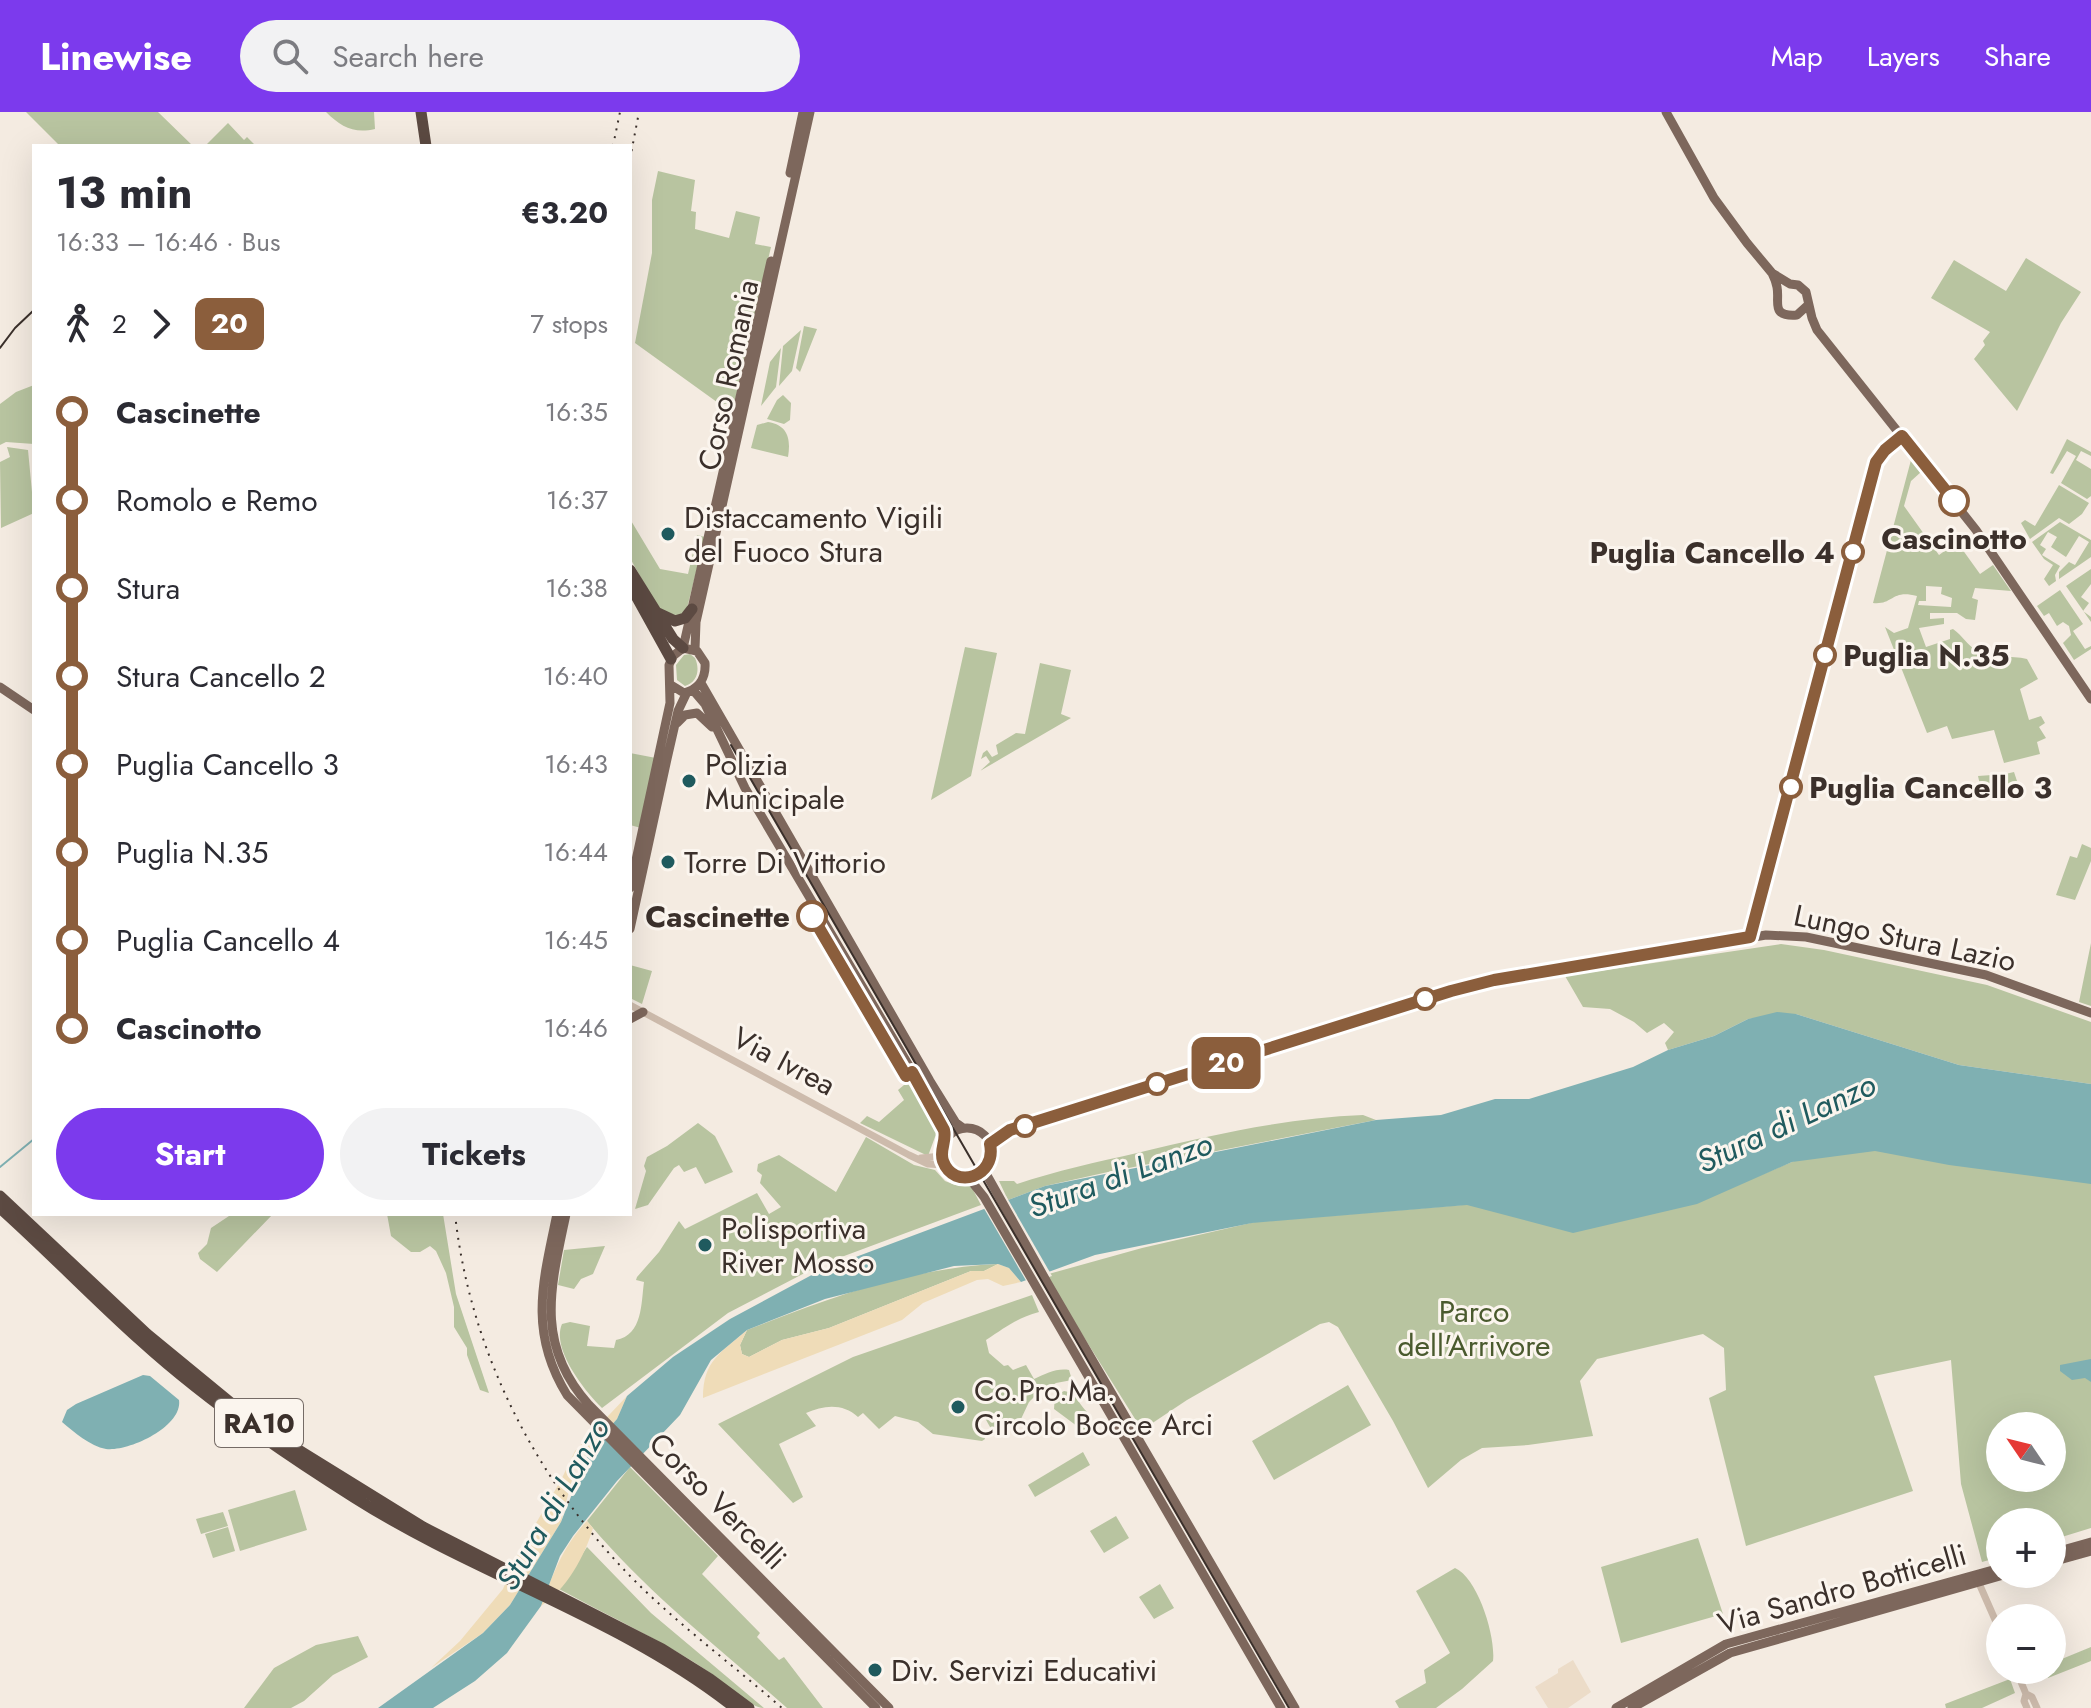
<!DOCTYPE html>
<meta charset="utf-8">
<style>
:root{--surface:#fff;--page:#f2f2f3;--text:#2b2b33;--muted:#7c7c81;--accent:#7c3aed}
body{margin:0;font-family:Jost,sans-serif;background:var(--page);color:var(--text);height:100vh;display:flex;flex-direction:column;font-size:30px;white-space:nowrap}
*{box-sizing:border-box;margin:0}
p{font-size:26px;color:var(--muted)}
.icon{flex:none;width:44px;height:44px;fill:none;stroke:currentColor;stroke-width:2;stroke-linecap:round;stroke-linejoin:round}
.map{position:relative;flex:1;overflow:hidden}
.side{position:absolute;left:32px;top:32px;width:600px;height:1072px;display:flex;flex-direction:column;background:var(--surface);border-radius:0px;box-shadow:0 8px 32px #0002}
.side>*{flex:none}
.badge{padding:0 16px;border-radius:12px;font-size:28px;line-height:52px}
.needle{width:52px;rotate:305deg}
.tools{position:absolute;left:1986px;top:1300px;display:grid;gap:16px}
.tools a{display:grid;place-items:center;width:80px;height:80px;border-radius:50%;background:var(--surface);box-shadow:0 8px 32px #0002;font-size:40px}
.map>.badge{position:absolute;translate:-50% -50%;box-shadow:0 0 0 4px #fff}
.legs{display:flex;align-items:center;gap:12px;height:88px;padding:0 24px;font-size:26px}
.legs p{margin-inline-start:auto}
.overview{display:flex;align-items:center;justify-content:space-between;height:136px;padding:0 24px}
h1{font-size:44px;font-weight:700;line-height:60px}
.cta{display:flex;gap:16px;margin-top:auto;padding:16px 24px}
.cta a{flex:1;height:92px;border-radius:48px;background:var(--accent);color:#fff;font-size:32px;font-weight:700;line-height:92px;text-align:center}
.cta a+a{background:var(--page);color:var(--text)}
ul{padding:0 24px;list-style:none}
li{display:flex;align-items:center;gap:28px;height:88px;font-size:30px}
li i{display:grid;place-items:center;width:12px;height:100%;margin:0 10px;background:currentColor}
li i::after{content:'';width:20px;height:20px;margin:-10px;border:6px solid;border-radius:50%;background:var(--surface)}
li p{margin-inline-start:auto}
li:first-child i{background:linear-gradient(#0000 50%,currentColor 0)}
li:last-child i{background:linear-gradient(currentColor 50%,#0000 0)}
header{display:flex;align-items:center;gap:48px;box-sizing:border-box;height:112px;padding:0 40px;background:var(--accent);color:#fff}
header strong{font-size:38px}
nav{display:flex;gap:44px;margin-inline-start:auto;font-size:28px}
.search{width:560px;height:72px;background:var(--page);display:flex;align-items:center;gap:20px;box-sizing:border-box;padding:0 28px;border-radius:44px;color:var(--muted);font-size:30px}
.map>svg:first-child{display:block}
</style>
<header>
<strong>Linewise</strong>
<div class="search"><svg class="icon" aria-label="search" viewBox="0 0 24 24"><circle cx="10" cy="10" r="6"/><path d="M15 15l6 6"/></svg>Search here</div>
<nav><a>Map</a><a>Layers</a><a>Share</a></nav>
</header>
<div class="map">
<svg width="2091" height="1596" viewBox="0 0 2091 1596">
<rect width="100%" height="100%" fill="#f4ebe1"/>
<path fill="#b8c4a0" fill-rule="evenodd" d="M26,0H158L193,34H60Z
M326,0H374L375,17C354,22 341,15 326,0Z
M228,11L244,28L247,25L256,34H205Z
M658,59L695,68L691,99L696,100L695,117L729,126L736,99L760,105L755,132L771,135L735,289L721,293L635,231L652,141V88Z
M2026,146L2081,180L2061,211L2017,299L1974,247L1985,233L1983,229L1990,220L1931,186L1954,148L2006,179Z
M804,214L817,217L800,260L796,256Z
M801,218L792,259L779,274L783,234Z
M781,236L776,275L761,294L770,250Z
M34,273V332L6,330L0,333V292L16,280Z
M783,283L791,291L790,308L784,312L767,307L777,288Z
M768,310C788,313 791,327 788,345L751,336L757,313Z
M2067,327L2091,340V344L2081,339L2076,348L2091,357V384L2087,387L2061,371L2076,344L2067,339L2053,362L2050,361Z
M7,335L28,338L34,401L1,416L0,350L10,345Z
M1911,348L1921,360L1911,369L1904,394L1939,443L1957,430L1980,462L1993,453L2011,479L1975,476L1972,486L1978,488L1975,508L1966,507L1957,501H1930V507L1944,506V512L1919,516L1926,535L1950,527V518L1953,517C1963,524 1967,533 1976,538C1993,547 2011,543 2027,547L2038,567L2020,577L2029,608L2041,604L2045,611L2039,615L2046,626L2037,630L2040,642L2004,651L1994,618L1952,627L1947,614L1927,621L1885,515L1894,521L1908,516L1917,484C1891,477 1894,493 1873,491ZM1926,474L1942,475L1941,482L1952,486L1951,495L1918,493L1919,489H1926Z
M2059,373L2089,391L2082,402L2069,412L2059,406L2030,427L2021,411L2025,408L2035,414Z
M630,407L660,457L688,462L697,423L705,425L687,496L680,504L660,500L630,446Z
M2060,410L2091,428V445L2059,467V460L2069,450L2075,453L2089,430L2079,424L2066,445L2051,435L2057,425L2048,420L2040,433L2046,437L2042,443L2060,454L2055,463L2056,469L2049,474L2044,467L2053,453L2044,447L2032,430Z
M2091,457V472L2081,485L2089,491L2083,499L2091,505V510L2066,474Z
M2060,478L2083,512L2073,519L2085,537L2091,534V537L2074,548L2063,531L2071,523L2069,514L2063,510L2057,514L2049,501L2044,504L2037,494Z
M965,535L997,541L971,664L931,688Z
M690,542L695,546C700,557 698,570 685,574L677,568L676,553L684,543Z
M1040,551L1071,558L1061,602L1071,606L980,659L990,650L986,644L981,647L983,641L987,638L992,645L998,642L996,633L1016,621L1025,622Z
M630,641L656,646L641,716L630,713Z
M2014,660L2018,672L1982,682L1978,664L1992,663L1993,665Z
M2082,732L2091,736V749L2075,788L2056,783L2070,744L2077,746Z
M2091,831V894L2079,890Z
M1781,832L1824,838L1987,873L2091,910V972L1959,953L1796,902L1748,907L1714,924L1668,938L1665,931L1674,920L1664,911L1647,921L1634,910L1610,897L1583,895L1565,864Z
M630,853L652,859L642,892L630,886Z
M910,968L941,1017L935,1025L928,1044L860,1011L867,1004L879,1010L904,988L898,978Z
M1363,1003L1376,1008L1108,1060L1045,1074L1008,1088L999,1069H1014L1017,1072C1056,1059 1097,1050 1137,1041C1211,1023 1286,1006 1363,1003Z
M1898,1006L2091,1041V1416L2052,1428V1410H2000V1445L1982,1450L1961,1372L1951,1248L1874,1264L1913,1379L1746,1434L1709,1286L1726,1278L1724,1236L1703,1222L1597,1247L1580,1269L1593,1324L1528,1333L1482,1336L1461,1348L1428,1376L1393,1309L1338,1215L1329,1210L1320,1212L1187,1288L1142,1318L1045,1163L1142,1136L1255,1110L1744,1070ZM2000,1314H2052V1366H2000Z
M698,1011L715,1024L733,1060L705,1072L696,1055L684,1060L679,1053L674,1056L648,1093L635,1097L646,1059L644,1054L647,1045L667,1034Z
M866,1025L914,1053L935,1058L945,1069L955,1073L971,1074L981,1093L820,1153L728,1201L602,1296C585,1279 551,1237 562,1212L570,1210L590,1214L587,1234L614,1236L616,1228C643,1223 641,1191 644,1170L636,1168L637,1165L659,1140L679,1109L685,1117L757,1081L769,1102L781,1095L760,1071L762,1063L757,1059L758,1052L779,1043L836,1080Z
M232,1102H273L217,1160L200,1147L198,1141L207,1132L211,1116Z
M387,1102H443L456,1182L489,1281L480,1278L467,1243V1236L454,1215V1195L446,1161L436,1139L430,1134L420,1140H411L391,1124Z
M605,1134L593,1162L581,1167L574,1177L558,1173L564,1138Z
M998,1152L984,1159H971L829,1216L782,1228L749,1245L742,1242L740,1233L747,1218C829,1186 909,1156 998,1152Z
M1032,1183L1039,1200C1015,1207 1006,1215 986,1228L989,1241L1004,1254L1008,1253L1013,1258L1026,1253L1034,1267C1046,1262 1056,1256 1069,1258L1072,1268L1056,1271L1035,1284L1029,1290L1021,1307L995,1324L985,1306L979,1308L985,1327L982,1329L933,1322L918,1310L895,1304L879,1317L863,1301L858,1305C843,1291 824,1293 806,1301L816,1314L779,1332L803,1385L793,1391L718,1312L853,1245Z
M1348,1273L1371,1313L1274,1368L1252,1329Z
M1064,1279C1078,1281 1079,1295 1090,1302V1312L1085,1320L1054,1297L1055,1284Z
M1083,1340L1090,1353L1035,1385L1028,1373Z
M630,1355L718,1444L702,1462L760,1521L757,1525L779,1548L784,1545L823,1596H787C718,1535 646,1480 587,1409Z
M295,1378L307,1418L240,1439L228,1398Z
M223,1400L228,1414L201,1422L196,1407Z
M1116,1404L1129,1426L1104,1441L1090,1419Z
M228,1415L235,1439L213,1446L205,1422Z
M1698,1426L1723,1502L1621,1531L1601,1455Z
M587,1435L651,1501L764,1596C750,1596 725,1571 712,1562C664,1529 610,1505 559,1477Z
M1455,1456C1478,1466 1496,1525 1493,1549L1462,1577L1436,1596H1399L1395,1589L1426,1571L1424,1558L1450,1541L1416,1479Z
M1160,1472L1174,1496L1154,1507L1139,1485Z
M358,1524L368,1545L333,1563L304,1589L291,1596H244L274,1556L316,1533Z
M2091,1535V1549L2048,1566L2044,1558H2052V1551Z
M2010,1567L2015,1581L1982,1596H1946L1945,1592Z"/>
<path fill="#efdcb8" d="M998,1152L1009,1156L1021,1170L1003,1174L988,1167L977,1168L923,1191L902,1208L703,1286C703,1248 721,1241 747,1218L740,1233L742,1242L749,1245L782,1228L829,1216L971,1159H984Z
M627,1284L617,1307L575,1356L561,1410L510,1493L483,1521L431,1556L460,1529L503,1477L517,1444L561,1368L575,1339Z
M587,1409L593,1416C585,1444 566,1478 541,1494C553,1462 563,1434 587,1409Z"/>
<path fill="#ecdcc8" d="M1573,1548L1591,1580L1568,1596H1548L1535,1575L1558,1561V1557Z"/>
<path fill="#7fb0b2" d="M1777,900L1796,902L1959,953L2091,972V1072L1949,1053L1875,1039L1792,1050L1697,1092L1573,1121L1467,1093L1252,1111L1095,1143L1021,1170L1009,1156L998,1152L954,1154L825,1187L747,1218L711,1248L680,1303L617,1369L573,1424L560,1444L541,1494L507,1541L475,1569L433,1596H378L483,1521L510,1493L561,1410L589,1339L617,1307L627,1284L673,1245L730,1207L821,1158L1045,1074L1376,1008L1441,1003L1495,987H1529L1633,955L1668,938L1714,924L1748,907Z
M2091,1247V1270L2085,1266L2072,1268L2060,1259V1253Z
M143,1263L150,1264L179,1288C183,1315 128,1340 106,1337C90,1334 74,1320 62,1310L67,1298L76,1292Z"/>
<path fill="#f4ebe1" d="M1006,1084L1052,1164L1028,1172L982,1093Z"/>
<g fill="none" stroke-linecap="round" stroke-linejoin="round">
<path stroke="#7fb0b2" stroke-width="2" d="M0,1055L34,1027"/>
<path stroke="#cdbbac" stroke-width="7" d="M630,893L909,1043L928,1052L945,1053
M921,1046L942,1044
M1978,1469L2000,1519
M2016,1558L2026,1582L2024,1589L2027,1596
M2026,1582L2032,1585L2037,1596"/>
<path stroke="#7d675c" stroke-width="9" d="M1666,0L1714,86L1747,131L1772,161L1790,172L1798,173L1806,180L1812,206L1817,218L1976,418L2091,587
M790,61L803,0
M1772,161C1774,165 1776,170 1777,175C1780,190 1770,205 1797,203L1808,193
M683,536L771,149
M695,537L696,510L703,479L810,0
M701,571L930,969L956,1011L963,1016
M0,575L34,598
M693,578L705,592L745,676L921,974L944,1018L946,1027
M677,611L685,603L697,601L712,615
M630,776L670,591L669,553L673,544L683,536L697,539L705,551C706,566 699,577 684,581L671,573
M630,817L667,647L678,599L687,580
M630,907L643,900
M942 1041a25 25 0 1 1 50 0a25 25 0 1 1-50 0Z
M990,1032L1010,1018L1479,871L1766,823L1806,825L1986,863L2091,901
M984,1058L1048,1172L1295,1596
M968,1065L984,1085L1281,1596
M557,1102C543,1169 528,1220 567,1283L876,1596
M566,1102C551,1174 534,1232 589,1293L889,1596
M2052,1441L2091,1430
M2052,1450L2091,1439
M1616,1596L1726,1532L2000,1456
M1632,1596L1730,1541L2007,1462"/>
<path stroke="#5c4a42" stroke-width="11" d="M421,0L426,34
M630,458L673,527L683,536
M630,473L671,547
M658,501L675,509L685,506L692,497
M0,1084L147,1222L231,1291L292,1334L423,1415L662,1537L710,1567L749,1596
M0,1096C48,1139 93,1186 141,1229C206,1288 280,1339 355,1386C476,1463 622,1506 735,1596"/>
<path stroke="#3b302b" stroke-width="2" d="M0,236L15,216L34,198
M731,633L1289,1596"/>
<path stroke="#3b302b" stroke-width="2" stroke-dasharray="2 6" stroke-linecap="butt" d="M613,34L620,0
M630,47L639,0
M455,1102C470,1240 537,1370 634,1468C680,1514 733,1553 782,1596"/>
</g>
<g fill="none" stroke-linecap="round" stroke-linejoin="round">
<g stroke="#fff" stroke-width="18">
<path id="line-1" d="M812,804L906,964L912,960L944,1018C947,1029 939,1038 943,1049C954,1079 997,1065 990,1032L1010,1018L1451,879L1494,868L1750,825L1876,350L1885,338L1902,324L1954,389"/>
</g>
<use href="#line-1" stroke="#8b5e3c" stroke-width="12"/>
</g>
<g fill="#fff" stroke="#8b5e3c" stroke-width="4">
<circle cx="1954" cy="389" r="14"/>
<circle cx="1853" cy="440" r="10"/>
<circle cx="1825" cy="543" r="10"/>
<circle cx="1791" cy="675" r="10"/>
<circle cx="812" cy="804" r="14"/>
<circle cx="1425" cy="887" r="10"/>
<circle cx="1157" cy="972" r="10"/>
<circle cx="1025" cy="1014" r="10"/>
</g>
<g fill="#1f5a5e" stroke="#fbf5ee" stroke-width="3">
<circle cx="668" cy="422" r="8"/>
<circle cx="689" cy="669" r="8"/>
<circle cx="668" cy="750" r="8"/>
<circle cx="705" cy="1133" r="8"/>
<circle cx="958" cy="1295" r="8"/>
<circle cx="875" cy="1558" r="8"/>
</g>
<g text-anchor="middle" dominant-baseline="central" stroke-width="6" stroke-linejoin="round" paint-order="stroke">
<rect fill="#fbf5ee" stroke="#756b66" stroke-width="2" x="215" y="1287" width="88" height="48" rx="6"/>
<g font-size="28" font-weight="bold" fill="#3b302b">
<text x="259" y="1311">RA10</text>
</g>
<g font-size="30" fill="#3b302b" stroke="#fbf5ee">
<text transform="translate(728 263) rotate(-78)">Corso Romania</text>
<text transform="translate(1905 826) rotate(12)">Lungo Stura Lazio</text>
<text transform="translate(784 949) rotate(28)">Via Ivrea</text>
<text transform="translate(718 1389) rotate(45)">Corso Vercelli</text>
<text transform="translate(1842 1477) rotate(-16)">Via Sandro Botticelli</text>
</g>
<g font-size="30" fill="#3b302b" stroke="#fbf5ee" text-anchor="start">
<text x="684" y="405">Distaccamento Vigili<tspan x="684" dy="34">del Fuoco Stura</tspan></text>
<text x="705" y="652">Polizia<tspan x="705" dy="34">Municipale</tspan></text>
<text x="684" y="750">Torre Di Vittorio</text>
<text x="721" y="1116">Polisportiva<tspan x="721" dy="34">River Mosso</tspan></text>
<text x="974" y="1278">Co.Pro.Ma.<tspan x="974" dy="34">Circolo Bocce Arci</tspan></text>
<text x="891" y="1558">Div. Servizi Educativi</text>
</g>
<g font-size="30" font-weight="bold" fill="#3b302b" stroke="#fbf5ee" text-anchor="end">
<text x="1954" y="426" text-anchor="middle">Cascinotto</text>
<text x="1835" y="440">Puglia Cancello 4</text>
<text x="1843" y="543" text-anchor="start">Puglia N.35</text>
<text x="1809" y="675" text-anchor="start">Puglia Cancello 3</text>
<text x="790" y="804">Cascinette</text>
</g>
<g font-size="30" fill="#4a5a2e" stroke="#fbf5ee">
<text x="1474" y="1199">Parco<tspan x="1474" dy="34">dell'Arrivore</tspan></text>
</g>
<g font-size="32" font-style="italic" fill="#1f5a5e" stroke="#fbf5ee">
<text transform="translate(1786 1011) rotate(-25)">Stura di Lanzo</text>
<text transform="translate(1120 1063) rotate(-20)">Stura di Lanzo</text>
<text transform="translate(553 1392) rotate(-60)">Stura di Lanzo</text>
</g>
</g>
</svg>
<div class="tools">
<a><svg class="needle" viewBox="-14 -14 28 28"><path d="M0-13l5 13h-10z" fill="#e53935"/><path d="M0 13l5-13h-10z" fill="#7c7c81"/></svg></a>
<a>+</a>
<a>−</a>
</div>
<b class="badge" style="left:1226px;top:951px;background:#8b5e3c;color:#fff">20</b>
<section class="side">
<div class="overview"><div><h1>13 min</h1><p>16:33 – 16:46 · Bus</p></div><b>€3.20</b></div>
<div class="legs"><svg class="icon" aria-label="walk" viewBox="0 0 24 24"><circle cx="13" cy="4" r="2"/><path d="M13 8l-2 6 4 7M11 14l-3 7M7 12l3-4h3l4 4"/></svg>2<svg class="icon" aria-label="forward" viewBox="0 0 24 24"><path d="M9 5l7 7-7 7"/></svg><b class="badge" style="background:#8b5e3c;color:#fff">20</b><p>7 stops</p></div>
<ul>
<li><i style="color:#8b5e3c"></i><b>Cascinette</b><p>16:35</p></li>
<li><i style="color:#8b5e3c"></i><span>Romolo e Remo</span><p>16:37</p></li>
<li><i style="color:#8b5e3c"></i><span>Stura</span><p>16:38</p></li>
<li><i style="color:#8b5e3c"></i><span>Stura Cancello 2</span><p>16:40</p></li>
<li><i style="color:#8b5e3c"></i><span>Puglia Cancello 3</span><p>16:43</p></li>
<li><i style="color:#8b5e3c"></i><span>Puglia N.35</span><p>16:44</p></li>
<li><i style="color:#8b5e3c"></i><span>Puglia Cancello 4</span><p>16:45</p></li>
<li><i style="color:#8b5e3c"></i><b>Cascinotto</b><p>16:46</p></li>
</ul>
<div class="cta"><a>Start</a><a>Tickets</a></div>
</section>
</div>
